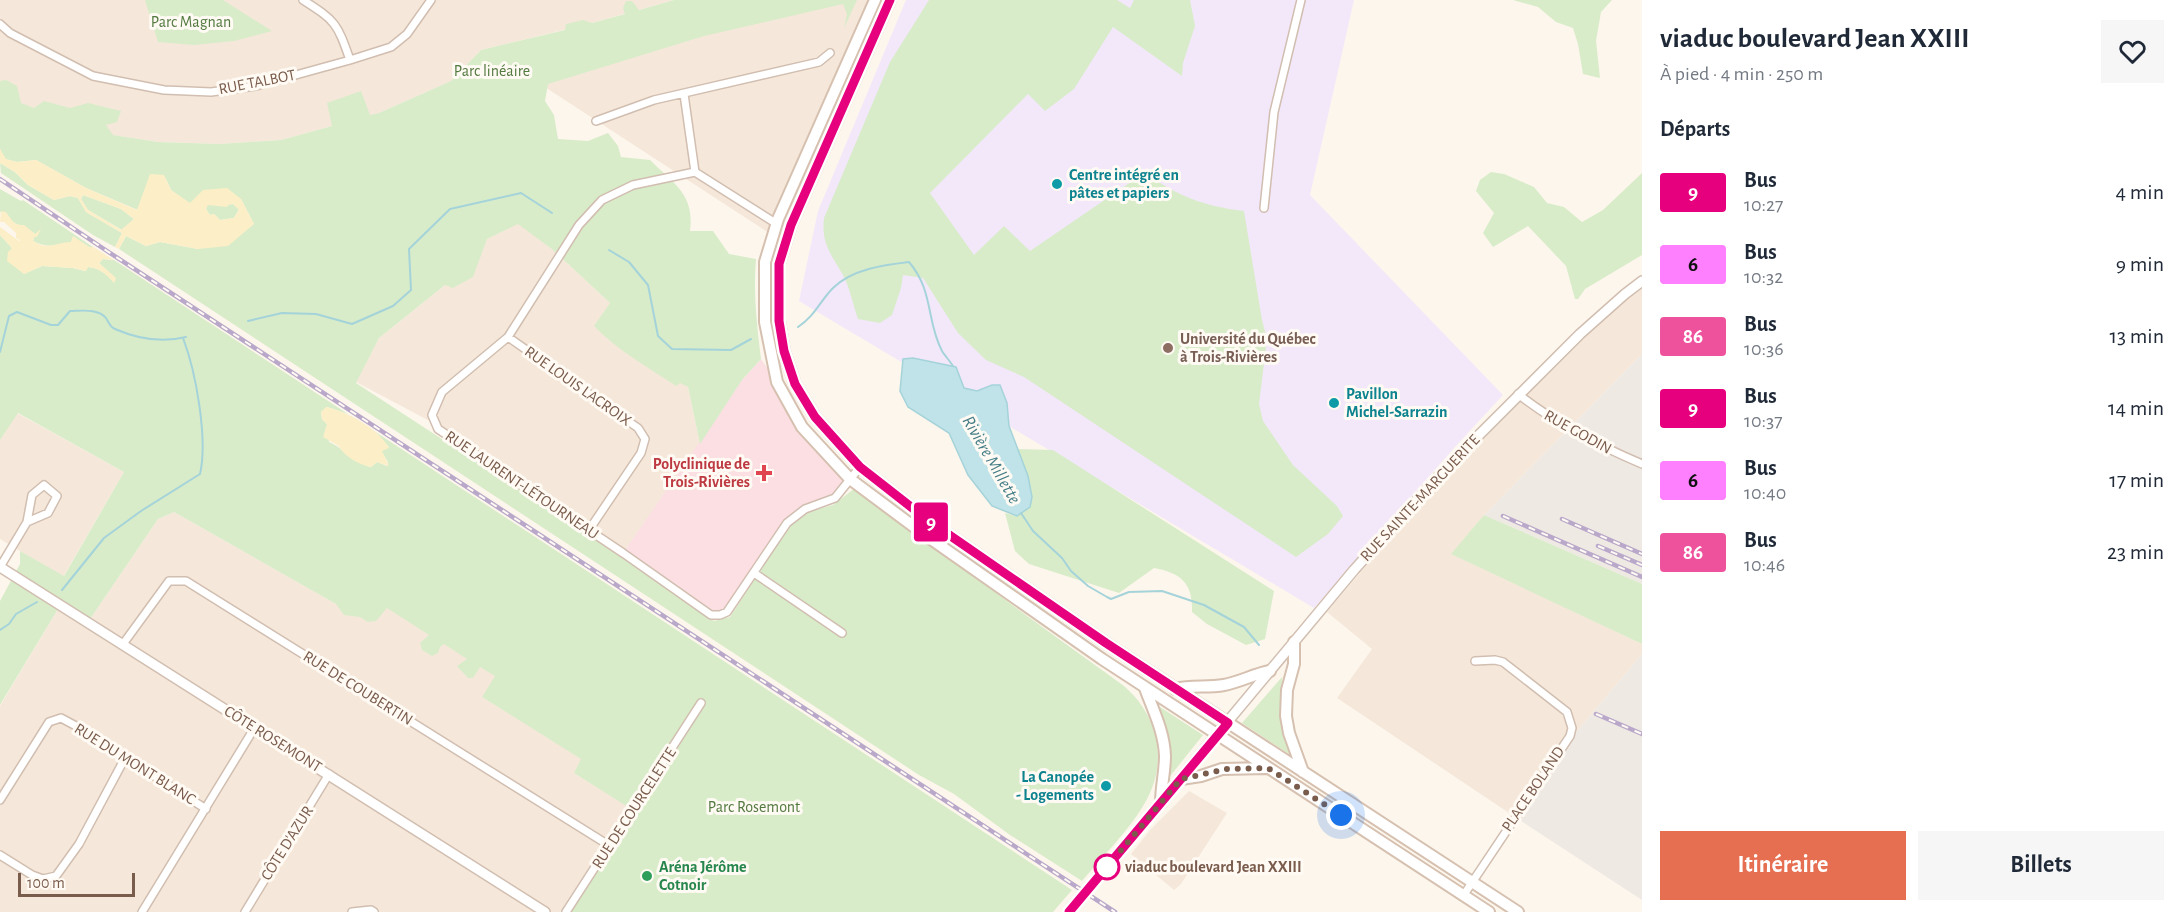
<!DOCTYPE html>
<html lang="fr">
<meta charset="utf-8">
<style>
:root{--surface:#fff;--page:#f6f6f7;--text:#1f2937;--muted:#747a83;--accent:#e76f51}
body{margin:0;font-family:"Alegreya Sans",sans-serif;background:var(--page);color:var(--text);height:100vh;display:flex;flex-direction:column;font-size:22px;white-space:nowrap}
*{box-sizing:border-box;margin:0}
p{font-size:20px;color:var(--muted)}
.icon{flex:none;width:33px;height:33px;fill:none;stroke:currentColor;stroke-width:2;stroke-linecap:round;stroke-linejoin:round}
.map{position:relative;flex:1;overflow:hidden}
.drawer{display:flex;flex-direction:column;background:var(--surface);width:540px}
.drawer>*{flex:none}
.badge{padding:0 12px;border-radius:4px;font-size:21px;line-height:39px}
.scale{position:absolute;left:18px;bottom:15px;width:117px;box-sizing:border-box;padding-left:6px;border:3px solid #7a5c4d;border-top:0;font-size:16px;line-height:21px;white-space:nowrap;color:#7a5c4d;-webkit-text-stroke:4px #fffaf3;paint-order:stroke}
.you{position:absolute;width:30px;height:30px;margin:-15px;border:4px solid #fff;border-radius:50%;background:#1a73e8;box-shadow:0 0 0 9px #1a73e833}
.map>.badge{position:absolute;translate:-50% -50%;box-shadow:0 0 0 3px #fff}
h2{padding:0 18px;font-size:22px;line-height:54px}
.round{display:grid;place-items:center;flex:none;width:63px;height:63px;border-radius:0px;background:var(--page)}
.summary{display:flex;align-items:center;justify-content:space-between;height:102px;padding:0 18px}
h1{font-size:28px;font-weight:700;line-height:45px}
.action{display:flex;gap:12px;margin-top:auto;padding:12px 18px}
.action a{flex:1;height:69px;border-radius:0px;background:var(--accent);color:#fff;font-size:24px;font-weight:700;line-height:69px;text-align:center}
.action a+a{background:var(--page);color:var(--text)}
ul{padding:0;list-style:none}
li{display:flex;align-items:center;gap:18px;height:72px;padding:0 18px}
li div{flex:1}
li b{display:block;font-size:22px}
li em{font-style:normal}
li .badge{min-width:66px;font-weight:700;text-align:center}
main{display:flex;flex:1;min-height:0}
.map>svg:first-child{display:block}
</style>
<main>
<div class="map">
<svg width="1642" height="912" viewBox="0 0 1642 912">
<rect width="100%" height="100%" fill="#fdf6ec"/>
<path fill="#f5e8da" d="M0,0H674L592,23L481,50L451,81L379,113L281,140L219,144L158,142L79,130L13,102L0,93Z
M839,0H868L769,233L531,78Z
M518,223L553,250L610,303L595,327L688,387L700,444L623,553L441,427L356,382L379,338L455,277L487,239Z
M1642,284V354L1484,515L1452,554L1642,644V654L1573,736L1521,821L1337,698L1372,649L1327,612L1398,528L1460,460L1575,341Z
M17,413L124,472L63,577L0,539V440Z
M174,512L336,604L349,583L496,676L482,697L582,759L574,773L629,807L562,912H0V706L61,604L88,622L158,519Z
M1189,791L1227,813L1181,884L1174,890L1131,854L1151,829Z"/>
<path fill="#efe9e4" d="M1642,354V584L1484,515Z
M1642,654V900L1521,821L1573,736Z"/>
<path fill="#f3e8fa" d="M906,0H1354L1310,195L1503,395L1454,448L1314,608L799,301L818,211Z"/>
<path fill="#fbdfe3" d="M761,359L777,381L802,427L850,479L835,498L805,509L787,523L727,612L711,615L623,553L742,380Z"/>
<path fill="#d8ecc9" d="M145,0H223L272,31L234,41L194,45L158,42Z
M674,0H857L844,28L847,14L843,4L704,36L548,84L545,101L554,115L558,139L588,141L608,133L618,146L621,157L650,160C673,183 695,194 690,231H713L729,254L756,259C753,293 757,325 761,359L742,380L700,444L688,387L680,383L676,386C648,367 618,351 594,326L610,303L553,250L518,224L487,239L473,277L453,288L445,285L379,338L356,383L618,554L714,621L730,617L789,526L805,513L833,505L855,488L859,490L1023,613L1124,686C1160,717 1169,765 1143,806C1129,830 1101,858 1082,881L1010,835L954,794L919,775L119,249L126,236L146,246L160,242L198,249L254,224L241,199L190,204L171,190L166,179H158L138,210L86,188L36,160L17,162L5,159L0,149V81L6,80L17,86L21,103L34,108L44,101L70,108L88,103L121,111L117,122L106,125L113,135L158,142L219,144L281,140L332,126L327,103L361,91L370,115L379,113L451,81L481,50L565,30L566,24L583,20L592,23L625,14L623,8L626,1H632L639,10Z
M929,0H1117L1130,8L1134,0H1190L1195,26L1183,63L1182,76L1113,27L1074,89L1045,111L1028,94L930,193L974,255L1004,226L1030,251L1144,173C1179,196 1202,206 1244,211L1262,320L1267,339L1259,404L1263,421L1293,465L1337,506L1343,516L1328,534L1296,557L1024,377L986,360L958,333L923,278L903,275L901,288L892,315L880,323L858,319C853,305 850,288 843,275C831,254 821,244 824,218L890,62Z
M1513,0H1612L1601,12L1596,41L1600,78L1583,74L1578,44L1573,28L1556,22L1538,7Z
M0,163L15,172L28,185L54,200L70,196L78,198L86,212L122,233L115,247L93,235L1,173Z
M1491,172L1504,174L1534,187L1547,203L1564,207L1582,222L1603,210L1642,173V255L1585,289L1578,299H1575L1566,266L1528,226L1493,247L1483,233L1494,213L1476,191L1480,180Z
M0,189L21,201L23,200L93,247H89L73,237L71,242C58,246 46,248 33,241L35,234L24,226C13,226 8,215 0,212Z
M83,195L121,209L134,219L122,230L88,210L81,199Z
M233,204L239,209L234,218L220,220L214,214L210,215L206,209L207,205Z
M0,235L12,248L24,274L42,266L73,268L85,271L88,267C100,268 106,274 114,282L112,275L99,263L103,259L114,260L348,414L327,407L321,412L322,419L327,424L329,442C344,448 355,464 371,467L377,462L387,466L388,462L381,451L389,447L371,429L1072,890L1053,912H562L628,807L574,773L581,759L482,697L495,676L480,667L473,678H468L457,666L467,659L444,644L440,647L438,653L432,656L422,650L420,643L429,635L387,608L376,621L368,622L360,617L344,615L336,604L174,512L158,519L88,622L61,604L0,705V601L20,564V551L64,576L124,472L18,413L0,440Z
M1017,449L1053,450L1274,591L1265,639L1246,645L1207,624L1192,612C1193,583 1181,573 1154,568L1119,593L1029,564L1015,551L1005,513L1017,516L1028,476Z
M1484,515L1642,584V644L1451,554Z
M1282,677L1281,718L1292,756L1242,723Z
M1157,705L1203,735L1167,780C1170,750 1168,733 1157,705Z"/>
<path fill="#fcefc7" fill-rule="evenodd" d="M0,149L6,159L17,162L36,160L86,188L137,210L150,174L164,175L171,190L190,203L203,190L227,188L241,199L254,224L228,246L198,249L160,242L146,246L126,236L119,249L115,247L122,233L86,212L78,198L70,196L54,200L28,185L15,172L0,163ZM83,195L121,209L134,219L121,230L88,210L81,199ZM233,204L239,210L234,218L220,220L214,214L210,215L206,209L208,205L227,207L228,205Z
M1,211L6,212C11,219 14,226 24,225L35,234L41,229L37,237H34L33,241C48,251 57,242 71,242L73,236L89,247H93L114,260L103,259L99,263L116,278L115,281L114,283C106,274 100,268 88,267L86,271L73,268L42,266L24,274L7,261L8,252L12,248L0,235V227L19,241L20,240L16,238V233L4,222H0Z
M326,407C348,412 378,428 389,448L382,451L389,466L377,462L371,467C361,465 344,457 339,446L323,437L327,424L322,419L321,412Z"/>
<path fill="#bfe3e8" stroke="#a5d3da" stroke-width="1.5" d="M913,358L956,367L964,388L977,391L992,385H1000L1007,403L1009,426L1028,476L1032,497L1030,507L1017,516L992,506L968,475L949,433L908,407L900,391L903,359Z"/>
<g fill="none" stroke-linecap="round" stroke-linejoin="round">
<path stroke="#a5d3da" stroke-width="2" d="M609,250L629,262L648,285L658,336L672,349L731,350L751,339
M248,321L282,313L316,314L352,324L393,306L411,290L409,249L450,209L521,193L552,213
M798,327C815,316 820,301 833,288C852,269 884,265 909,262C934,291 926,321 942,351C945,356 950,361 953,366
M0,352L9,316L17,312L51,325H58L70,311C81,311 98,308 106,318C109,323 110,327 115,329C138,339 162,343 186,337
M1021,513L1033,531L1062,558L1071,571L1088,586L1107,597L1111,599L1129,592L1162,591L1204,605L1244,627L1259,645
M62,590L104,538L141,511L200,474C208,439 196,372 183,338
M0,630L9,624L16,614L37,602"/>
<g stroke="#d1beb0" stroke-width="10">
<path id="minor" d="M303,0C336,21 337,23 350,60
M0,24L10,33L93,76L164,90L211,92L256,86L350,60L391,47L407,34L431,0
M684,94L695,172
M596,121L654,100L819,62L830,53
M1264,208L1274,112L1301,0
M777,224L695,172L633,185L602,200L579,225L508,337L442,392L432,415L438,429L623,553L711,615H720L727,612L787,523L805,509L835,498L860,467
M508,337L638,428L645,439L641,453L589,530
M1518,394C1556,424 1597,445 1642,464
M0,567L27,522L32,495L44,485L57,496L48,513L27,522
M755,572L754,573L842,633
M123,644L169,581H186L610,846
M0,800L49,722L61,718L76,726L206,809
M0,855L32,875L43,879L56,876L79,844L125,758
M1463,896L1570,736L1572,728L1567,712L1503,662L1495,660L1475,661
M142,912L255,727
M245,912L329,774
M352,912L371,910L374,912
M566,912L701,703"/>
</g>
<g stroke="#d1beb0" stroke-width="12">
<path id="tertiary" d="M0,567L545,912
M1069,912L1354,570L1446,468L1580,334L1625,294L1642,281"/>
</g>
<g stroke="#d6c0b0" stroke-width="14">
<path id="secondary" d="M875,0L778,219L765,262V322L777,382L802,427L850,479L921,532L1102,659L1489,912
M890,0L791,225L779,264V321L784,351L795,384L815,417L860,467L929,521L1106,643L1518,912
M1294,642V664L1287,690L1286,716L1289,733L1303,772
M1145,688C1153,710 1164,731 1165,756C1165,771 1161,787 1161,803
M1175,689C1192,685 1207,688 1224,685C1240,682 1254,674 1270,671
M1181,779L1201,776L1222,769L1267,768"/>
</g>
<use href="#minor" stroke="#fff" stroke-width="7"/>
<use href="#tertiary" stroke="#fff" stroke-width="9"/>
<use href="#secondary" stroke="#fff" stroke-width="10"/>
<g stroke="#b9a8c9" stroke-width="4.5">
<path id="rail" d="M0,179L107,251L1115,912
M1503,516L1642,577
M1562,519L1642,554
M1598,546L1642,565
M1596,714L1642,734"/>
</g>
<use href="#rail" stroke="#fffaf3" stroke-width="2" stroke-dasharray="7" stroke-linecap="butt"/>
</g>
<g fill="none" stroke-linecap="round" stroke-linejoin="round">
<g stroke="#fff" stroke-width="14">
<path id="line" d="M890,0L791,225L779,264V321L784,351L795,384L815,417L860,467L929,521L1106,643L1228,723L1069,912"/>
</g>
<use href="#line" stroke="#e6007e" stroke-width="9"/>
<path stroke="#7a5c4d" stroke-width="6" stroke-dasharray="0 10.8" d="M1107,867L1181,779L1227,769L1268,768L1341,815"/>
</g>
<g fill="#0f9aa8" stroke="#fffaf3" stroke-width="2">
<circle cx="1057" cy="184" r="6"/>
<circle cx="1334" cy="403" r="6"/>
<circle cx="1106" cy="786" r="6"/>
</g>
<circle fill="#8d6e63" stroke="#fffaf3" stroke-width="2" cx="1168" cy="348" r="6"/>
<path fill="#e0444e" stroke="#fffaf3" stroke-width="2" d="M761 464h6v6h6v6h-6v6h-6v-6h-6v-6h6z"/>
<circle fill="#fff" stroke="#e6007e" stroke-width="3" cx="1107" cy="867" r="12"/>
<circle fill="#2e9e5b" stroke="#fffaf3" stroke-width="2" cx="647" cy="876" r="6"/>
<g text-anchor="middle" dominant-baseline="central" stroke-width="6" stroke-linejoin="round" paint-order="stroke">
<g font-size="16" fill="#537a41" stroke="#fffaf3">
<text x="191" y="22">Parc Magnan</text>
<text x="492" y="71">Parc linéaire</text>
<text x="754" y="807">Parc Rosemont</text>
</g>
<g font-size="16" fill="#7a5c4d" stroke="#fffaf3">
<text transform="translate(257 82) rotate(-11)">RUE TALBOT</text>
<text transform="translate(578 386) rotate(35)">RUE LOUIS LACROIX</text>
<text transform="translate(1578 432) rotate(29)">RUE GODIN</text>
<text transform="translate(522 485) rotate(34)">RUE LAURENT-LÉTOURNEAU</text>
<text transform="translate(1420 498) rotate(-47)">RUE SAINTE-MARGUERITE</text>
<text transform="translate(358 688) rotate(32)">RUE DE COUBERTIN</text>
<text transform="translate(273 739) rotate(32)">CÔTE ROSEMONT</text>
<text transform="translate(135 764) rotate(32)">RUE DU MONT BLANC</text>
<text transform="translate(1533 789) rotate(-56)">PLACE BOLAND</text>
<text transform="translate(634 808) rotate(-57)">RUE DE COURCELETTE</text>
<text transform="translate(287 843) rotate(-58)">CÔTE D'AZUR</text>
</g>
<g font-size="16" font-weight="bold" fill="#0d838f" stroke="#fffaf3" text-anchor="start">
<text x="1069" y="175">Centre intégré en<tspan x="1069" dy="18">pâtes et papiers</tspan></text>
<text x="1346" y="394">Pavillon<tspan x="1346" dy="18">Michel-Sarrazin</tspan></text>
<text x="1094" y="777" text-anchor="end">La Canopée<tspan x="1094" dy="18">- Logements</tspan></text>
</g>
<g font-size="16" font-weight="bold" fill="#785e54" stroke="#fffaf3" text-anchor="start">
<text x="1180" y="339">Université du Québec<tspan x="1180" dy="18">à Trois-Rivières</tspan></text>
</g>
<g font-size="16" font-weight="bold" fill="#be3a42" stroke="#fffaf3" text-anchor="end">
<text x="750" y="464">Polyclinique de<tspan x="750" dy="18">Trois-Rivières</tspan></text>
</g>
<g font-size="16" font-weight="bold" fill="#27864d" stroke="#fffaf3" text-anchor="start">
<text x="659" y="867">Aréna Jérôme<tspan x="659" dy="18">Cotnoir</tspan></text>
</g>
<g font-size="16" font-weight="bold" fill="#7a5c4d" stroke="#fffaf3" text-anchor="start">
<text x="1125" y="867">viaduc boulevard Jean XXIII</text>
</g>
<g font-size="18" font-style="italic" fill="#437c86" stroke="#fffaf3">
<text transform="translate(991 460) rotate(60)">Rivière Millette</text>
</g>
</g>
</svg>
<div class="scale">100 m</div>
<div class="you" style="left:1341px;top:815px"></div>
<b class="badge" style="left:931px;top:522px;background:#e6007e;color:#fff">9</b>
</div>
<section class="drawer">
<div class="summary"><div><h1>viaduc boulevard Jean XXIII</h1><p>À pied · 4 min · 250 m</p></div><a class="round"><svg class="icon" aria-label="heart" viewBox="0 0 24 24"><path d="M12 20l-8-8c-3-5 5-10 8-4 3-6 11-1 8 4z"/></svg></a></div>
<h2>Départs</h2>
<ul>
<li><span class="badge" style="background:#e6007e;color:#fff">9</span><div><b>Bus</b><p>10:27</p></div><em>4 min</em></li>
<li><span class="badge" style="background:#ff80ff;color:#111">6</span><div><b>Bus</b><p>10:32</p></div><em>9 min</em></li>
<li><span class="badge" style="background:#ef529d;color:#fff">86</span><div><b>Bus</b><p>10:36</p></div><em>13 min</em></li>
<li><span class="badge" style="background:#e6007e;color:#fff">9</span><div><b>Bus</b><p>10:37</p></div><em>14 min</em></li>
<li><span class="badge" style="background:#ff80ff;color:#111">6</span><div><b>Bus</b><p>10:40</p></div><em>17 min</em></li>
<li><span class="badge" style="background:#ef529d;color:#fff">86</span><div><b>Bus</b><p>10:46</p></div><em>23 min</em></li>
</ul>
<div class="action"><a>Itinéraire</a><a>Billets</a></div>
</section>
</main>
